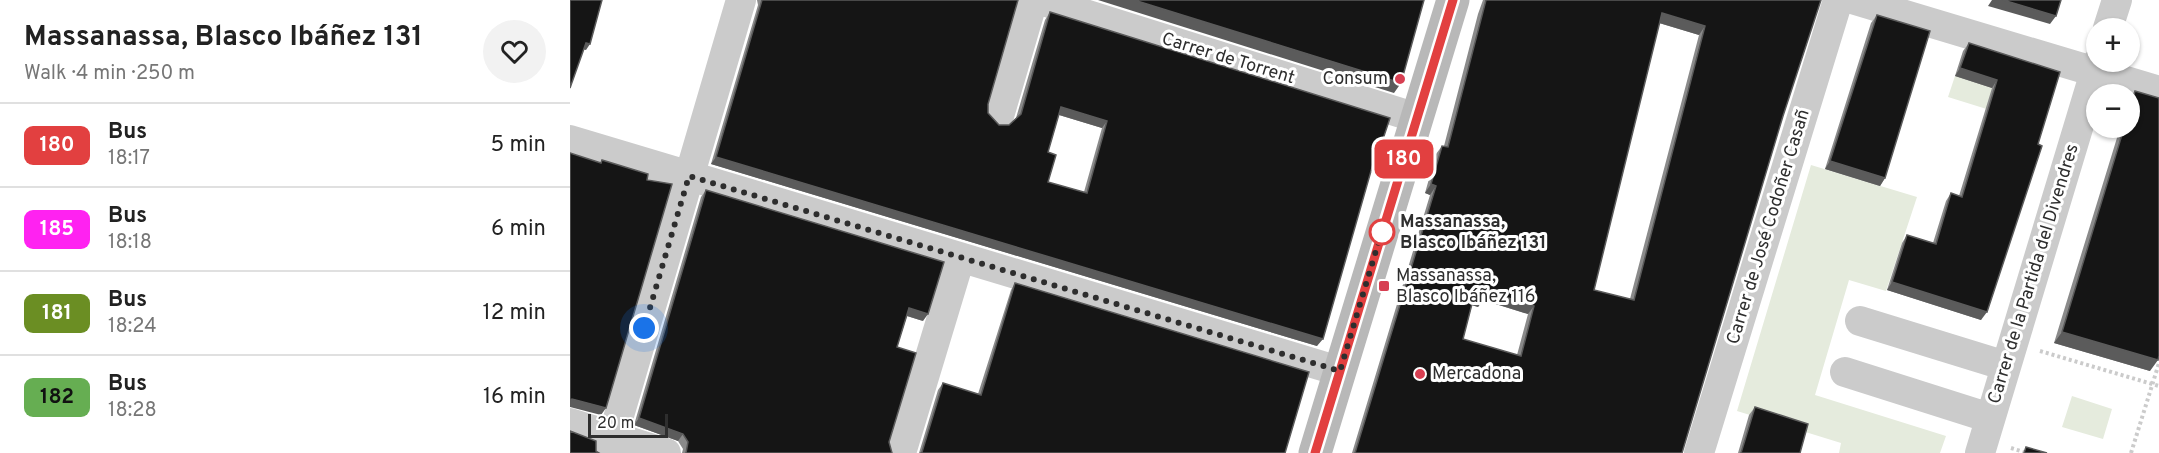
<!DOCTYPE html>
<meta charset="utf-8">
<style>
:root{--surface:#fff;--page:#f2f2f2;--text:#222;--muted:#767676;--line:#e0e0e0}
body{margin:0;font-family:Overpass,sans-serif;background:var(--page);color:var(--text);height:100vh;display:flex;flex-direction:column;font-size:22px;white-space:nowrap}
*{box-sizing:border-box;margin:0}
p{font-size:20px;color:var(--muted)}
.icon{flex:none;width:33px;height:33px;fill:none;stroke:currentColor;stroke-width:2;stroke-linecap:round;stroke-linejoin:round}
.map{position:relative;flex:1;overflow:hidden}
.panel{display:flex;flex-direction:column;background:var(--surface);width:570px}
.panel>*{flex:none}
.badge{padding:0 12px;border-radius:9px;font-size:21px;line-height:39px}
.tools{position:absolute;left:1516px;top:18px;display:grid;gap:12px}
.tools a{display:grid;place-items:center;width:54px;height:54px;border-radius:50%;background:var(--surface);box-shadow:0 2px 4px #0004;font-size:30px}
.scale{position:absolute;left:18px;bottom:15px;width:80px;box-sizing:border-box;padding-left:6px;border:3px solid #2e2e2e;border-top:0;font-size:16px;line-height:21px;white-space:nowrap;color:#2e2e2e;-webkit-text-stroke:4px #fff;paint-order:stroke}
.you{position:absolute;width:30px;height:30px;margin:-15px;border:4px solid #fff;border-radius:50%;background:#1a73e8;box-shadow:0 0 0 9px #1a73e833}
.map>.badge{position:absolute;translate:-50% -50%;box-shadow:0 0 0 3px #fff}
.round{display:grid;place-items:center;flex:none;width:63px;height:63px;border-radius:32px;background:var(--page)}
.summary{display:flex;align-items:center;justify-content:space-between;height:102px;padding:0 24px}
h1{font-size:28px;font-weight:700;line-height:45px}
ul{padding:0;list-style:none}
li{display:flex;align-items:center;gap:18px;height:84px;padding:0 24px;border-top:2px solid var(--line)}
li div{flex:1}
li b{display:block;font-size:22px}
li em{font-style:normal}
li .badge{min-width:66px;font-weight:700;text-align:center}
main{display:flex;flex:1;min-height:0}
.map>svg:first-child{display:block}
</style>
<main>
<section class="panel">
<div class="summary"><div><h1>Massanassa, Blasco Ibáñez 131</h1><p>Walk · 4 min · 250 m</p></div><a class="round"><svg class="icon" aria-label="heart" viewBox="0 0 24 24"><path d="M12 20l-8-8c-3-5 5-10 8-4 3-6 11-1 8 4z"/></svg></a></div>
<ul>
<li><span class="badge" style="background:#e24040;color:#fff">180</span><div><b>Bus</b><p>18:17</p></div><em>5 min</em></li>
<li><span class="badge" style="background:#ff22f1;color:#fff">185</span><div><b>Bus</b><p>18:18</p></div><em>6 min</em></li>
<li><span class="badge" style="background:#6b8e23;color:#fff">181</span><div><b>Bus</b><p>18:24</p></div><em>12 min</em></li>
<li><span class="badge" style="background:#66ae52;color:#111">182</span><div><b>Bus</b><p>18:28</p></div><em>16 min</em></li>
</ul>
</section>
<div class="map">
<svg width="1589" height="453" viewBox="0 0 1589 453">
<rect width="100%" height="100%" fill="#fff"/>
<path fill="#e5ebdd" d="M1385,76L1477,104L1471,126L1378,97Z
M1241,165L1347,197L1316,291L1279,280L1245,395L1376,436L1370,453H1269L1271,443L1167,411Z
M1502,396L1542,409L1533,439L1492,427Z"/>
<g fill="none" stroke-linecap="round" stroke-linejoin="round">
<path stroke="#cbcbcb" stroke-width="4" stroke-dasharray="3 3" stroke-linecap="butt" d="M1470,351L1589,386
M1441,448L1457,453
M1561,453L1589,363"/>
<path stroke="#cbcbcb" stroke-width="30" d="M470,0L847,118
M1285,0L1589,91
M1538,28L1547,0
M429,116L463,0
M0,140L769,371
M1290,321L1436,366
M1275,372L1420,418
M0,423L96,453
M38,453L171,0
M331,453L390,258
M1129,453L1268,0
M1410,453L1528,62"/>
<path stroke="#b8b8b8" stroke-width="33" d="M745,453L883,0"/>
</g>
<path fill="#8a8a8a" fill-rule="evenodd" d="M187,0H448L418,104V113L429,125H439L446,118L475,20L480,12L803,164L747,346L141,164L188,5ZM489,115L532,128L514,192L478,182V152Z
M913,0H1251L1213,116L1112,453H782L860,195L855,193L866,154L872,146H874L908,14ZM1089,23L1129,35L1060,299L1024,290ZM913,300L958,314L947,355L893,339L902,305L908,307Z
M1307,15L1315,178L1310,186L1255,169L1301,23Z
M1399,43L1490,72L1411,320L1317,290L1332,243L1337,235L1363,243L1376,201L1381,193L1389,196L1422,88L1385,76L1393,51Z
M1565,91L1580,371L1484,343L1550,128H1560V98Z
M136,190L353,321L337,316L327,347L319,442L322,453H112L113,449L108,441L64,425L131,197Z
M445,283L715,453H349L368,390L373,383L408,394L441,290Z
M1185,407L1230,453H1168L1179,415Z"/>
<path fill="#5b5b5b" d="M528,0H564L831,83L824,93Z
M1422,0H1433L1486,16L1480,24L1418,6Z
M1092,13L1135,26L1129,35L1086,22Z
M16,43L20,44L16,50L11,49Z
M1390,68L1427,80L1422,88L1385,76Z
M491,107L537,121L532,128L486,114Z
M146,157L753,339L747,346L141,164Z
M1260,161L1315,178L1310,186L1255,169Z
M861,184L866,186L860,195L855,193Z
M1322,282L1417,312L1411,320L1317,290Z
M916,291L964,306L958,314L913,300L908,307L898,304L904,296Z
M339,308L358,314L353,321L334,315Z
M1492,332L1588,360L1580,371L1484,343Z
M2,399L36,408L31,415L0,407V400Z
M69,418L113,434L108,441L64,425Z"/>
<path fill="#151515" stroke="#5b5b5b" stroke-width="1.5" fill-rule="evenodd" d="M0,0H32L20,44L16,43L0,88Z
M192,0H448L418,104V113L429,125H439L451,114L480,12L820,118L807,157H805L753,339L146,157ZM491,107L537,121L517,193L478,182L486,155L478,152Z
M564,0H854L831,83Z
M916,0H1251L1213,116L1112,453H785L866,186L861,184L872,146L878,147ZM1092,13L1135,26L1064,300L1024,290ZM916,291L964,306L951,356L893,339L904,296L914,298Z
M1433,0H1491L1486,16Z
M1307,15L1360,31L1315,178L1260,161Z
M1399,43L1490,72L1468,144L1472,146L1417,312L1322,282L1337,235L1366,244L1381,193L1392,197L1427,80L1390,68Z
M1565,91L1589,98V356L1588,360L1492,332L1554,128H1560V108Z
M0,153L31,163L32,160L78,174L77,180L102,184L36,408L2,399L0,400Z
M136,190L374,262L358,314L339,308L327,347L346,353L319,442L322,453H116L118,442L113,434L69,418Z
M445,283L739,372L715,453H351L352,452L373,383L411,395Z
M1185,407L1238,424L1230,453H1171Z
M0,431L26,441V451L29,453H0Z
M1456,447L1477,453H1454Z"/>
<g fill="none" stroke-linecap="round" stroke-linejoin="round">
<g stroke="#fff" stroke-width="14">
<path id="line" d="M745,453L883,0"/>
</g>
<use href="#line" stroke="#e24040" stroke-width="9"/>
<path stroke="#2e2e2e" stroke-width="6" stroke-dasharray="0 10.8" d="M74,328L119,176L770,371L814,224L812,232"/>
</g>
<g fill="#d73f52" stroke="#fff" stroke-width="2">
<circle cx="830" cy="79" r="6"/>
<rect x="808" y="280" width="12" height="12" rx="3"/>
<circle cx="850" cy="374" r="6"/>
</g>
<circle fill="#fff" stroke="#e24040" stroke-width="3" cx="812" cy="232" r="12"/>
<g text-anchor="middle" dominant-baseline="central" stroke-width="6" stroke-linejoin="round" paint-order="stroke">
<g font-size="18" fill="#2e2e2e" stroke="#fff">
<text transform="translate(658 59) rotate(17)">Carrer de Torrent</text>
<text transform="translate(1199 227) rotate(-73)">Carrer de José Codoñer Casañ</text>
<text transform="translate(1464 274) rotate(-73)">Carrer de la Partida del Divendres</text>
</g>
<g font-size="18" fill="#2e2e2e" stroke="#fff" text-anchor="start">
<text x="818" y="79" text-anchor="end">Consum</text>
<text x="826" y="276">Massanassa,<tspan x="826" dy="21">Blasco Ibáñez 116</tspan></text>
<text x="862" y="374">Mercadona</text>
</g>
<g font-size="18" font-weight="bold" fill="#2e2e2e" stroke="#fff" text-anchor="start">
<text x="830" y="222">Massanassa,<tspan x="830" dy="21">Blasco Ibáñez 131</tspan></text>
</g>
</g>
</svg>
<div class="tools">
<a>+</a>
<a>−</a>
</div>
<div class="scale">20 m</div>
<div class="you" style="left:74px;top:328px"></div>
<b class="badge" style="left:834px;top:159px;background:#e24040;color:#fff">180</b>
</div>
</main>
